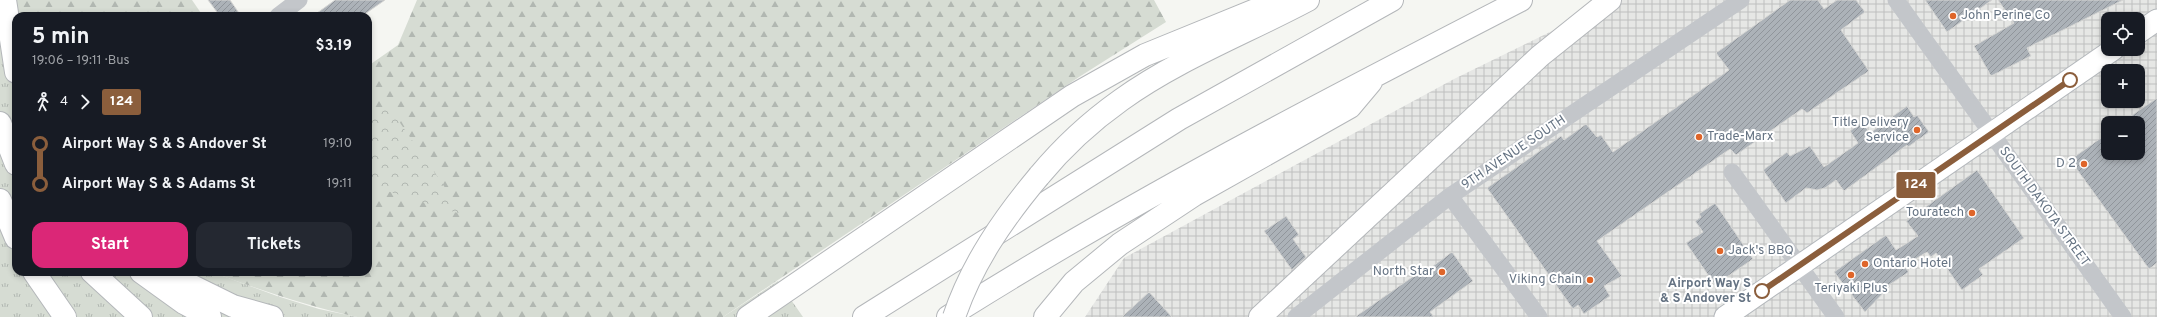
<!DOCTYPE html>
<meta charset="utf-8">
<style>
:root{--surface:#171b24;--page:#242831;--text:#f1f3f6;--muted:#9ea1a6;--accent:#db2777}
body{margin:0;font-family:Overpass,sans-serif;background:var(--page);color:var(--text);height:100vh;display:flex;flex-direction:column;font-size:15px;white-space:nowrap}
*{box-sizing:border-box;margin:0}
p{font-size:13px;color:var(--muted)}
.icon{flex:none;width:22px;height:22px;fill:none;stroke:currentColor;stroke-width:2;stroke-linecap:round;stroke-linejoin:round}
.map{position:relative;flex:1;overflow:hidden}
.sheet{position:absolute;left:12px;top:12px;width:360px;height:264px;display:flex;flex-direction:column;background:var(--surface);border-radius:12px;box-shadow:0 2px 6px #0003}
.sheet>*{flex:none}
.badge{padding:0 8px;border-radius:3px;font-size:14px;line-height:26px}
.buttons{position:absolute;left:2101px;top:12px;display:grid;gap:8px}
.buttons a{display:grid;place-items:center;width:44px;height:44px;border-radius:8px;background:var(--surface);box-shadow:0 2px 6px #0003;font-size:20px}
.map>.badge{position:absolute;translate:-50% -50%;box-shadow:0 0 0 2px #fff}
.legs{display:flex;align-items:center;gap:6px;height:44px;padding:0 20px;font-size:13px}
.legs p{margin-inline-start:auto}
.summary{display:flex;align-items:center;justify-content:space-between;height:68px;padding:0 20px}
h1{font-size:22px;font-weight:700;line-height:30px}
.action{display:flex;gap:8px;margin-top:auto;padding:8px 20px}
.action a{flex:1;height:46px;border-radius:12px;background:var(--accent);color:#fff;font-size:16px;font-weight:700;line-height:46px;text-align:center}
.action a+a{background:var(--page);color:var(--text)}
ul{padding:0 20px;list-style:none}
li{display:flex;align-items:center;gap:14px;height:40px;font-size:15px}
li i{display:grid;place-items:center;width:6px;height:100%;margin:0 5px;background:currentColor}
li i::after{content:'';width:10px;height:10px;margin:-5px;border:3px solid;border-radius:50%;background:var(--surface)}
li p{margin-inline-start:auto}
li:first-child i{background:linear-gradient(#0000 50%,currentColor 0)}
li:last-child i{background:linear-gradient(currentColor 50%,#0000 0)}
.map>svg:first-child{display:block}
</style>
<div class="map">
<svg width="2157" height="317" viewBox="0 0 2157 317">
<defs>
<pattern id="industrial-grid" width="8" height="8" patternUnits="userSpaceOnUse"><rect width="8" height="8" fill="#e6e7e5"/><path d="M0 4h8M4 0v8" fill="none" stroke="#bec0bf"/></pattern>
<pattern id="grass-tufts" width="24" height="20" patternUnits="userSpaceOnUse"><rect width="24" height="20" fill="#d6dcd3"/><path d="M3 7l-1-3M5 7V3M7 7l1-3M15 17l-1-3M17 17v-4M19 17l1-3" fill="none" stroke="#b1b7b1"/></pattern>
<pattern id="forest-firs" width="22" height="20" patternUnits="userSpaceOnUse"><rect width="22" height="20" fill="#d6dcd3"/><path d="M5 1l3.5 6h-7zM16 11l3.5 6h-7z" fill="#b1b7b1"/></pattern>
<pattern id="park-crowns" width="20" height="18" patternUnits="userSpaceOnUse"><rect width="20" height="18" fill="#d6dcd3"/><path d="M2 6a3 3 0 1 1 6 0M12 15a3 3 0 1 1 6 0" fill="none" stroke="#b1b7b1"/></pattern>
<pattern id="building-hatch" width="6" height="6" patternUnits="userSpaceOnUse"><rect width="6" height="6" fill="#acb2b8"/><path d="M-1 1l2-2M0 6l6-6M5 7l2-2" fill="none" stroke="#90959b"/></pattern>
</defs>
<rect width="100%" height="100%" fill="#f5f6f2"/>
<path fill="url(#industrial-grid)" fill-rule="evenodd" d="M1615,0H2157V317H1085L1124,258L1454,79ZM2108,19H2138V49H2108ZM2108,71H2138V101H2108ZM2108,123H2138V153H2108Z"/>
<path fill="url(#grass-tufts)" d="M0,0L16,16V272H212L277,296L319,309L357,317H0Z
M778,281L803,317H723Z"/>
<path fill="url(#forest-firs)" d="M14,0H192L203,16H16Z
M417,0H1154L1166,22L1079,77L723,317H357C307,306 260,290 212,272H368V66L398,45Z"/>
<path fill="url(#park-crowns)" d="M387,104L464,215L368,185V117Z"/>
<path fill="url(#building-hatch)" stroke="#d7d7d5" d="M208,0H230L241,16H220Z
M335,0H385L362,16H313Z
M1790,0H1818L1824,9L1837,0H1856L1865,12L1841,30L1869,71L1807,113L1802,109L1736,155L1730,149L1597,241L1622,276L1604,286L1610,296L1584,314L1578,305L1573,309L1487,188L1561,136L1564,140L1586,124L1597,137L1601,135L1613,152L1729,70L1716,53Z
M1925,0H1992L1947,32Z
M1998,0H2123L2027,48L2031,56L1991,76L1974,46L2014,23Z
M2157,98V263L2149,269L2070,160L2108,133V153H2138V123H2121Z
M1907,106L1914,117L1917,115L1929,132L1908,147L1907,145L1844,191L1836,180L1825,188L1817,190L1806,188L1786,203L1763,170L1787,152L1790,156L1810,146L1824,167L1858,143L1850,131L1862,122L1870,133Z
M1977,170L2024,238L1979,269L1983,275L1962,290L1936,253L1931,257L1927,252L1904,266L1909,272L1889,285L1890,286L1865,312L1834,272L1886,235L1896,250L1918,236L1906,221Z
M1715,203L1753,259L1715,285L1686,243L1703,232L1695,221L1701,217L1699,214Z
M1286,216L1299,235L1293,239L1306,257L1292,270L1264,231Z
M1452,252L1473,281L1430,312L1434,317H1355L1428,266L1429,269Z
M1149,292L1172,317H1122Z"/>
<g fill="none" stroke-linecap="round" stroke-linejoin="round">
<g stroke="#b4b8bc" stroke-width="23">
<path id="major" d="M2138,33L2157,20
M1725,317L2114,49"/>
</g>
<g stroke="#b4b7ba" stroke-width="24">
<path id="highway" d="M5,0L16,72
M0,123L16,164
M1039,176C1063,147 1090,122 1121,100C1178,59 1246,33 1308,0
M0,200L16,238
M34,272L65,317
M92,272L141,317
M141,272L184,303L210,317
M164,272L233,306L272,317
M748,317L1072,96L1145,55L1280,0
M864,317L1179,119L1392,0
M948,317C1133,200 1327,100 1521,0
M1045,317L1074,282L1120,244L1194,195L1350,107L1371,82
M1260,317L1540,56L1610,0"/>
</g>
<path stroke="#c3c6ca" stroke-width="17" d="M1896,0L2123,317
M278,16L299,0
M1732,172L1836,317
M1450,196L1539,317
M1296,317L1450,196L1741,0"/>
<use href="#major" stroke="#fff" stroke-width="21"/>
<use href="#highway" stroke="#fff" stroke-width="22"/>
<g stroke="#b4b7ba" stroke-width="24" stroke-linecap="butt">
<path id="highway-bridge" d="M954,317C972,264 1003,219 1039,176"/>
</g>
<use href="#highway-bridge" stroke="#fff" stroke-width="22"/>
</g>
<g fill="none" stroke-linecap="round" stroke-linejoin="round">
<g stroke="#fff" stroke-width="9">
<path id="line-1" d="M1762,291L2070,80"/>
</g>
<use href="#line-1" stroke="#8b5e3c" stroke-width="6"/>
</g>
<g fill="#df6529" stroke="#fff" stroke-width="1.5">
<circle cx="1953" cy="16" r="4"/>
<circle cx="1917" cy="130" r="4"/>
<circle cx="1699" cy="137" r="4"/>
<circle cx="2084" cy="164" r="4"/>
<circle cx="1972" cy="213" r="4"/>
<circle cx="1720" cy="251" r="4"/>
<circle cx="1865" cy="264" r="4"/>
<circle cx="1442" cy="272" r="4"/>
<circle cx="1851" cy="275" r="4"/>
<circle cx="1590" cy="280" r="4"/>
</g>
<g fill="#fff" stroke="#8b5e3c" stroke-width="2">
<circle cx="2070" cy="80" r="7"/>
<circle cx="1762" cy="291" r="7"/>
</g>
<g text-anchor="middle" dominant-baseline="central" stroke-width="4" stroke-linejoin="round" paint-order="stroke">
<g font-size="13" fill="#657383" stroke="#fff" text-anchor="end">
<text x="1961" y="16" text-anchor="start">John Perine Co</text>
<text x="1909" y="123">Title Delivery<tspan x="1909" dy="15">Service</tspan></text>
<text x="1707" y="137" text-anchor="start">Trade-Marx</text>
<text x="2076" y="164">D 2</text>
<text x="1964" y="213">Touratech</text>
<text x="1728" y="251" text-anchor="start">Jack's BBQ</text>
<text x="1873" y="264" text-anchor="start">Ontario Hotel</text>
<text x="1434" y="272">North Star</text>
<text x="1582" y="280">Viking Chain</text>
<text x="1851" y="289" text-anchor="middle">Teriyaki Plus</text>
</g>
<g font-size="13" fill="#657383" stroke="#fff">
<text transform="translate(1514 153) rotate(-34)">9TH AVENUE SOUTH</text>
<text transform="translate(2044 207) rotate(54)">SOUTH DAKOTA STREET</text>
</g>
<g font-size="13" font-weight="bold" fill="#657383" stroke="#fff" text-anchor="end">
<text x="1751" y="284">Airport Way S<tspan x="1751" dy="15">&amp; S Andover St</tspan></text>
</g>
</g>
</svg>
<div class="buttons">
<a><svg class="icon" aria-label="locate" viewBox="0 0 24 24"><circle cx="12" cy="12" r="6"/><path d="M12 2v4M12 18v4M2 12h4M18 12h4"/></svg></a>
<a>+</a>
<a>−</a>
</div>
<b class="badge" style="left:1916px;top:185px;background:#8b5e3c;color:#fff">124</b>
<section class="sheet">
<div class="summary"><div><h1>5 min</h1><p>19:06 – 19:11 · Bus</p></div><b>$3.19</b></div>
<div class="legs"><svg class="icon" aria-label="walk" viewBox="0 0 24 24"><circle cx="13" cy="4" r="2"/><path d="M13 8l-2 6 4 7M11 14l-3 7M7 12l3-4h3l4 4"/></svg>4<svg class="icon" aria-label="forward" viewBox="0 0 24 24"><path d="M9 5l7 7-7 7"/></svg><b class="badge" style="background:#8b5e3c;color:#fff">124</b></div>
<ul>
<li><i style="color:#8b5e3c"></i><b>Airport Way S &amp; S Andover St</b><p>19:10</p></li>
<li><i style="color:#8b5e3c"></i><b>Airport Way S &amp; S Adams St</b><p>19:11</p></li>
</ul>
<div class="action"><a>Start</a><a>Tickets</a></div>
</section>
</div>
